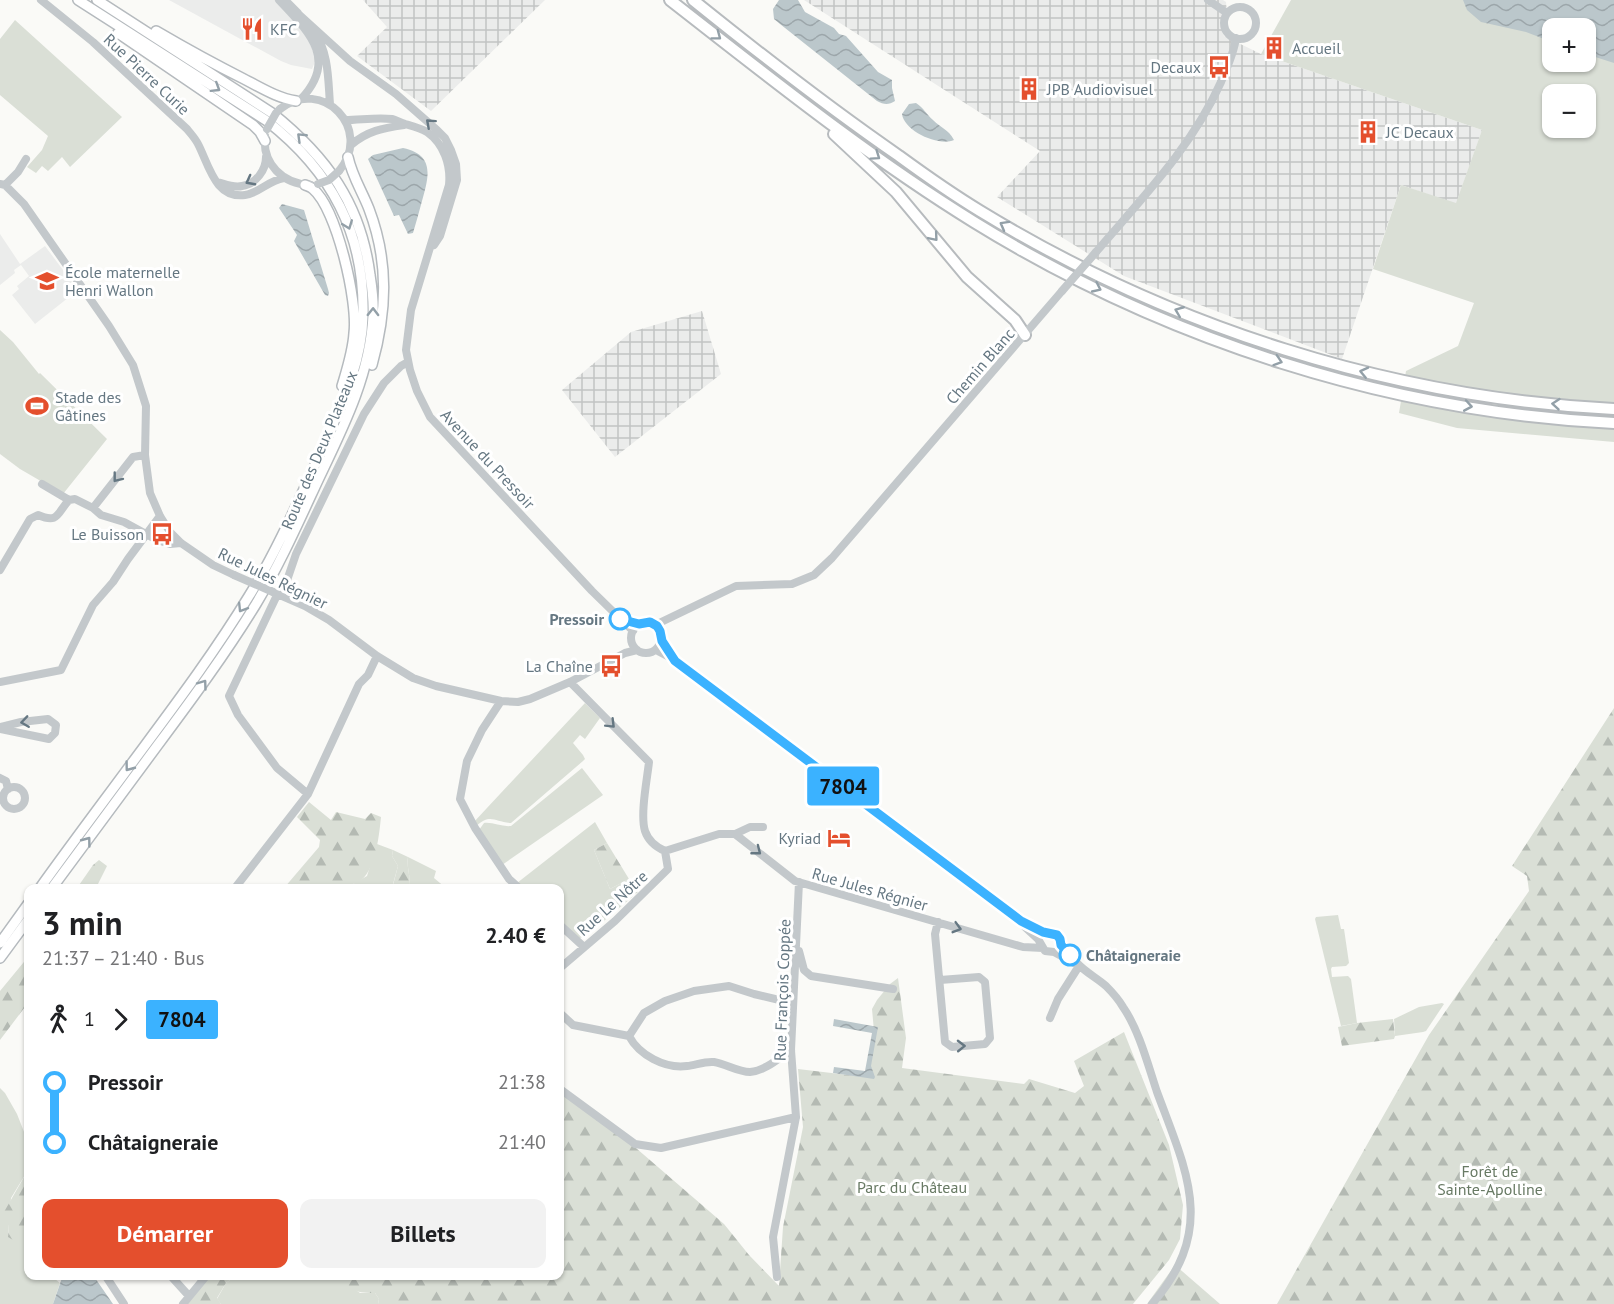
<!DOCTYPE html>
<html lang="fr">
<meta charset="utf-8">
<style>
:root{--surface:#fff;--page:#f2f2f2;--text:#202124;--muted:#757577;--accent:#e44f2d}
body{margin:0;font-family:"PT Sans",sans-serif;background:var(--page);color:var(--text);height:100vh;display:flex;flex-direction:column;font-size:22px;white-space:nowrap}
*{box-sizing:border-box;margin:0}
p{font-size:20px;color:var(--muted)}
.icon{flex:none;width:33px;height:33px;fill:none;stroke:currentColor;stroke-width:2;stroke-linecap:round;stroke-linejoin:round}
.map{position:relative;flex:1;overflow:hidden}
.details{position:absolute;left:24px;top:884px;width:540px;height:396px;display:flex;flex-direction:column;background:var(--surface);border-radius:12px;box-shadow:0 2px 4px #0004}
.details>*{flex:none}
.badge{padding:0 12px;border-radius:4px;font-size:21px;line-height:39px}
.fabs{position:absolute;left:1542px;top:18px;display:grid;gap:12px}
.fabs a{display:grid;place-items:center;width:54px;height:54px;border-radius:12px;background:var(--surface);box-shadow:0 2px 4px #0004;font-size:30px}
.map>.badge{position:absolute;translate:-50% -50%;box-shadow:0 0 0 3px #fff}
.legs{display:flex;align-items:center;gap:9px;height:66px;padding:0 18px;font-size:20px}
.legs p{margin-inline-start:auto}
.overview{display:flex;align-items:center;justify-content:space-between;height:102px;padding:0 18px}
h1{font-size:33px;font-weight:600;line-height:45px}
.action{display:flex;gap:12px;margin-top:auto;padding:12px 18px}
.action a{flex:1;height:69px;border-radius:12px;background:var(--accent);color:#fff;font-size:24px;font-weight:600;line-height:69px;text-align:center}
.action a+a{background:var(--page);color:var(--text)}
ul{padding:0 18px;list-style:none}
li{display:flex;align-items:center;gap:21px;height:60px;font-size:22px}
li i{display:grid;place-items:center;width:9px;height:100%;margin:0 8px;background:currentColor}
li i::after{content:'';width:15px;height:15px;margin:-8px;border:4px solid;border-radius:50%;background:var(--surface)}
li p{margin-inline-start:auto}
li:first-child i{background:linear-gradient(#0000 50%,currentColor 0)}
li:last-child i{background:linear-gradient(currentColor 50%,#0000 0)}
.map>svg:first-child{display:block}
</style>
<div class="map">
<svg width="1614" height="1304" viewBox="0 0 1614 1304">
<defs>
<pattern id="industrial-grid" width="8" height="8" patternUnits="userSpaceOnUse" patternTransform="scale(1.5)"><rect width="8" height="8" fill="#ebeceb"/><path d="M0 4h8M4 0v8" fill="none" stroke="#c2c4c4"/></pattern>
<pattern id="forest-firs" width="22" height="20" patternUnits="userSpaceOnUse" patternTransform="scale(1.5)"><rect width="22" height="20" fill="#dadfd6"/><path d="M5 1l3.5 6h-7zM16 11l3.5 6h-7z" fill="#b4bab3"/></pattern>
<pattern id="water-waves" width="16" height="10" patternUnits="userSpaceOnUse" patternTransform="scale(1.5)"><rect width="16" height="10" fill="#bbc7cb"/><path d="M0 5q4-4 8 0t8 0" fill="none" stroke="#9ca6aa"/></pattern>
</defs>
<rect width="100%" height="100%" fill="#fafaf7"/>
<path fill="#ebeceb" d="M169,0H275L307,36L316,59L312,69L291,65L281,61Z
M0,234L20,264L45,246L78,290L35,324L12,295L19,289L17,286L29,276L21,265L14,270L15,273L0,285Z"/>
<path fill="url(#industrial-grid)" d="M363,0H545L431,111L357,56L387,27Z
M804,0H1223L1226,2L1227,13L1220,21L1224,36L1261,54L1482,130L1456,204L1401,185L1342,359L1124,276L997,197L1040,151Z
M702,311L721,374L615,457L562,390L631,332Z"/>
<path fill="#dadfd6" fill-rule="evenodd" d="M1291,0H1614V442L1457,428L1399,413L1406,371L1458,346L1474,303L1373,269L1401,185L1456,203L1482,130L1261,54ZM1552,28H1586V62H1552ZM1552,94H1586V128H1552Z
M15,20L122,117L70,167L62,157L48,171L42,166L36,173L27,167L42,150L48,136L0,95V39Z
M0,330L13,342L39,374L40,373L107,439L63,494L20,469L0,454Z
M585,703L600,718L585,739L580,735L573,743L583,755L585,759L583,761L511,823C494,822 491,813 476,826L473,823Z
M582,768L603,795L502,865L479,830L484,823C493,822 502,827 511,826Z
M595,822L607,843L594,850L610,889L629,879L638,892L585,937L579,938L560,921V888H523L517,883Z
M377,844L393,850L392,856L398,866L393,884L395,888H350L353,884L367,876Z
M408,857L436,871L434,878L446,888H408C412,877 406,868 408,857Z
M1338,915L1341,929H1344L1349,963L1346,966L1332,967L1331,969L1332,977L1348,976L1351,979L1357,1023L1341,1026L1315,919L1316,917Z
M1442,1003L1444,1004L1426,1031L1423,1032L1395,1036L1394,1019L1419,1007Z
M0,1088L5,1093L17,1114L28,1142V1170L11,1198L8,1237L28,1239V1275H56L55,1279L60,1283L53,1304H0Z
M237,1275H336L360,1293H375L379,1299L378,1304H221L217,1299L226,1283Z"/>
<path fill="url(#forest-firs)" d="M1614,708V1304H1277L1429,1035L1529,891L1527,876L1512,866Z
M309,802L331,820L336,812L365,819L371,813L381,817C379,836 375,880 353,884L350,888H284L319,847L320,840L297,817Z
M607,843L629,879L610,889L594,850Z
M393,850L408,857C406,868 412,877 408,888H395L393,885L398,866L392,856Z
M99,860L107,866L96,888H77L93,865Z
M28,957V1003L0,1040V991Z
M898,978L906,1038L902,1068L1024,1084L1029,1079L1075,1093L1084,1086L1074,1061L1124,1032L1169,1145L1183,1205L1180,1239L1169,1260L1133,1304H378L379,1299L375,1293C352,1293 352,1289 336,1275H560V1093L629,1142L724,1224L749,1255L779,1286L783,1227L803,1127L798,1069L865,1077L874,1031L872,1009L877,1000L890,984Z
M1393,1019L1395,1036L1394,1039L1342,1046L1338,1027L1357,1023Z
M28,1170V1239H26L18,1243L8,1237L9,1224L4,1212Z
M1175,1265L1220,1304H1147Z
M209,1275H237L226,1283L217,1298L221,1304H183Z"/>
<path fill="url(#water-waves)" d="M779,0H798L805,12L834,28L839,34L846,36L878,72L892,80V88L895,101C889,105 884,105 877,101L780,24L774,19L773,9Z
M1463,0H1614V63L1586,54V28H1552V42L1526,32L1481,22L1467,10Z
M916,103C924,108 926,114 933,120C941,128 948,129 954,140C939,147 904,131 902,114L909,104Z
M403,148C435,155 429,176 422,201C419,212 416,223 413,233L408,234L399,215L394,216L368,159L373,155Z
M282,204L304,210L328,289L329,293L328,296L325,295L294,241L297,235L279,208Z
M834,1019L878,1027L871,1066L875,1077L874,1079L833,1073L834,1067L865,1071L872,1033L833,1026Z
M63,1275H93L113,1304H53Z"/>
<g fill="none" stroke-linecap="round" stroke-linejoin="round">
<g stroke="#b5babe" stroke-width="12">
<path id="major" d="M156,31C185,48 214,64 244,79C260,87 277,98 296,101
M118,33L253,125L260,132L265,141
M348,157C352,176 362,191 369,209C389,262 387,311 372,365
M305,185C308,186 311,187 313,189C337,209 358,302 354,333C353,351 347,369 342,386
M40,888C70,846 101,805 132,763C172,709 213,655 249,596C277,551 298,502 320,454C339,410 362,365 363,316C365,233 331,171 267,121L78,0
M52,888C87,841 122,793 157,746C192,699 226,653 256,604C280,564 299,521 319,478C344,426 370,374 373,316C374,302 372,288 370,275C361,204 327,157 272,113L97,0
M0,943L28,904
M0,958L28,920"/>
</g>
<g stroke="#b7bbbe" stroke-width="14">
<path id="highway" d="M670,0C769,77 867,156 974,222C1165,340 1389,412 1614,423
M693,0C760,54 828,107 899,156C925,175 952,194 980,211C1170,327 1391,398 1614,409
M834,134L896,192L967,277L1015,320L1025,335"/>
</g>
<path stroke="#c3c8cb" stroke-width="8" d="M41,0L93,42L187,129C191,134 195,138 198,144C209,165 215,199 245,195C260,193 267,181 284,178
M279,0C308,31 339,59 301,99
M285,0L298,13
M1208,0L1227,13
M1224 23a16 16 0 1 1 32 0a16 16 0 1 1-32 0Z
M295,11L350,61L396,94L437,130L445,138L451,150L456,164L457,180L440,236L434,245
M314,31C329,53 328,79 330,104
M280,109C322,76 374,129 339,171
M345,120C360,120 377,117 392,119C396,120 401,123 405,124C412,126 420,128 427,132C444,144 451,165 449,185L411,310L406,350L410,370L417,391L430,417L592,591L633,631
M265,136C262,164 283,184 310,185
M351,145C367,131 383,128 404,125
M217,182C225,184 233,188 242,186C256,184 266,170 266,157
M0,184L5,185L24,204L109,326L133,365L146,406L145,455L150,493L160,516L170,532L181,543L213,565L234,575
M5,185L18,172L26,159
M1096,252C1142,198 1192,147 1221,82C1227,68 1234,53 1236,38
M42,484L69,500L75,499L93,508L101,515L124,522L157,540L170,544L181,543
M93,508L133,457L145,455
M0,570L30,519L38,515C59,524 57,513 69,500
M273,592L305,606L329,620L377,656L413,678L436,686L501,701L518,702L530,699L570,682L625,653L637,650
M278,593L229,696L238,715L277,768L308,794
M282,595L296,554L364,414L384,383L401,366L408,362
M631 638a15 15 0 1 1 30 0a15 15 0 1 1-30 0Z
M655,625L736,586L792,584L814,575L832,558L1062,291
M656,650L673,659L1021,921L1043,932L1057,935C1060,939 1060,942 1062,947C1065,952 1073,959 1077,963C1085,972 1097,978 1106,986C1112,992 1119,1000 1123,1007C1139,1030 1148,1065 1157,1092C1187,1173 1217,1229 1152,1304
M0,682L61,670L93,605L113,582L128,559L160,516
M570,682L649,762C647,780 640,815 645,831C648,840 656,847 665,851L719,834H735L795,881L1023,947L1043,948
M501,701L482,730L467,761L460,799L475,828L509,879L519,888
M0,727L21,722L48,719L56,725L55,733L49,739L0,729
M0,778L6,781L8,789
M3 798a11 11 0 1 1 22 0a11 11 0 1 1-22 0Z
M735,834L750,827H763
M235,888L308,794L359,684L368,675L377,656
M938,922L935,934L945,1042L952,1047L985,1044L990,1038L985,982L979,977L940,980
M560,925L584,947
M1025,927L1038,939L1045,951L1054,952L1076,964
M799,951L804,970L811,976L893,989
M560,968L615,921L668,869L665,851
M560,1013L573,1025L629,1036C639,1055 665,1069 687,1066C696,1065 705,1061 714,1062C726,1064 738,1072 750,1072C765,1071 779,1058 791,1050
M1050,1018L1058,999L1079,966
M629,1036L644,1013L665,1001L694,991L729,986L754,994L792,1003
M560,1089L635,1144L661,1148L796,1117
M105,1275L124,1304
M170,1275L189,1296
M777,1277L773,1237L796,1117L791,1050L799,882
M183,1304L207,1275"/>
<use href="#major" stroke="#fff" stroke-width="9"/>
<use href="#highway" stroke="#fff" stroke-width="10"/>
<path stroke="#c3c8cb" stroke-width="8" d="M267,129L276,113L280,109
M318,184L329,180L339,171
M1062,291L1096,252
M234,575L273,592"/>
</g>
<defs><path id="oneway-chevron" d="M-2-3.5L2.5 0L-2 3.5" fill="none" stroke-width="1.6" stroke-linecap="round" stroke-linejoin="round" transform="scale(1.5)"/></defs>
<g stroke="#93a0a8">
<use href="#oneway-chevron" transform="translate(717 36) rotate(37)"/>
<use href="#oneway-chevron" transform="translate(216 88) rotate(32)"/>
<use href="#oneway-chevron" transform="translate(301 137) rotate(-136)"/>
<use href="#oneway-chevron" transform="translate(876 156) rotate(35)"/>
<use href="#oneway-chevron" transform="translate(348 225) rotate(69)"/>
<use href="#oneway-chevron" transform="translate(1004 225) rotate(-151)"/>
<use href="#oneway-chevron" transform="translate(934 237) rotate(50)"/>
<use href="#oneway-chevron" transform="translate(1097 288) rotate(25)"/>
<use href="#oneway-chevron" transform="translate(1179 311) rotate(-158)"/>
<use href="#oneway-chevron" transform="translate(373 312) rotate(-89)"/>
<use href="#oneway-chevron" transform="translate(1278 361) rotate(18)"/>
<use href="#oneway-chevron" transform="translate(1364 372) rotate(-167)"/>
<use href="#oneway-chevron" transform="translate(1556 404) rotate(-175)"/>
<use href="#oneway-chevron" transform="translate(1468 406) rotate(10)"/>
<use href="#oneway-chevron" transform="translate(242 608) rotate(122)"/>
<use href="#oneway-chevron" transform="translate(203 684) rotate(-54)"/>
<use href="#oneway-chevron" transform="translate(129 767) rotate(127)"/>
<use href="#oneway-chevron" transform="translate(87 841) rotate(-53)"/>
</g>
<g stroke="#657782">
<use href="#oneway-chevron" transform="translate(430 123) rotate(-138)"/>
<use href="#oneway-chevron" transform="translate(250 181) rotate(152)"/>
<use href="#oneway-chevron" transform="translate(117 478) rotate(128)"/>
<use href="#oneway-chevron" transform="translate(25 722) rotate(172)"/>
<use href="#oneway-chevron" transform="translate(611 724) rotate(45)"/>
<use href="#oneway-chevron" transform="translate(757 851) rotate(38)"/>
<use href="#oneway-chevron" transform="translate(957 928) rotate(16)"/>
<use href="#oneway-chevron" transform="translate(961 1046) rotate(-1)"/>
</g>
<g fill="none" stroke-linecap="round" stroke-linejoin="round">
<g stroke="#fff" stroke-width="14">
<path id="line-1" d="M620,619L639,624L650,622L657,626L660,631L662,641L675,661L1021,921L1043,932L1057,935L1060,939L1061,945L1070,955"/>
</g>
<use href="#line-1" stroke="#3bb2ff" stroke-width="9"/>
</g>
<defs>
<g id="restaurant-bare" transform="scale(1.8)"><path d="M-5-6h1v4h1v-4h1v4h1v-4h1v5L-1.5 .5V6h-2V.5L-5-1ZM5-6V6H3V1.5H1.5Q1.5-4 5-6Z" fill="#e44f2d" stroke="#fff" stroke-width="2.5" paint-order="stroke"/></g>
<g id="building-bare" transform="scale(1.8)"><path d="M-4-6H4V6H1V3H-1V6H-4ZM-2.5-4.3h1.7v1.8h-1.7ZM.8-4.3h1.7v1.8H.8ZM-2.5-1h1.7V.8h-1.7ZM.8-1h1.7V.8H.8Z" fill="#e44f2d" stroke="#fff" stroke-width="2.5" paint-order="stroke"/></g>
<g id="bus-bare" transform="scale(1.8)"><path d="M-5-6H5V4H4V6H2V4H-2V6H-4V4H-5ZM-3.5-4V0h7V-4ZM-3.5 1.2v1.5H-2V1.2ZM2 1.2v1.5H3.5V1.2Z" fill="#e44f2d" stroke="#fff" stroke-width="2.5" paint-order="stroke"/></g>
<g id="school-bare" transform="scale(1.8)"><path d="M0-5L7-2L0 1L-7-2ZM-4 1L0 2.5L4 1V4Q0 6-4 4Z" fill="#e44f2d" stroke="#fff" stroke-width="2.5" paint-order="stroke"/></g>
<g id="stadium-bare" transform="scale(1.8)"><path d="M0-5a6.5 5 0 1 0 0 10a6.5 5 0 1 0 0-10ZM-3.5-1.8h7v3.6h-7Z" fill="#e44f2d" stroke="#fff" stroke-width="2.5" paint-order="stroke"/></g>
<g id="hotel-bare" transform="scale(1.8)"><path d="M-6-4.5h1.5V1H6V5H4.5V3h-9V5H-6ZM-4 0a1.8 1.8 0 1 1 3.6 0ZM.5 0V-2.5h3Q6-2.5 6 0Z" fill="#e44f2d" stroke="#fff" stroke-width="2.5" paint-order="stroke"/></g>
</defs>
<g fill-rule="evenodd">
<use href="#restaurant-bare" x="252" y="29"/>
<use href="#building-bare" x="1274" y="48"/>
<use href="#bus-bare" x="1219" y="67"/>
<use href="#building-bare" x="1029" y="89"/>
<use href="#building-bare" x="1368" y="132"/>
<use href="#school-bare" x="47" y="281"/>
<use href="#stadium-bare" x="37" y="406"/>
<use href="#bus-bare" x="162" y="534"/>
<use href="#bus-bare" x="611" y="666"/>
<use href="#hotel-bare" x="839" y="838"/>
</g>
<g fill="#fff" stroke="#3bb2ff" stroke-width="3">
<circle cx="620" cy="619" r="10"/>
<circle cx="1070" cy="955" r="10"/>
</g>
<g text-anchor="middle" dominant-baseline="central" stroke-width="6" stroke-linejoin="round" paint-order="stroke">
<g font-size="16" fill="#657782" stroke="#fff" text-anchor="start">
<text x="270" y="29">KFC</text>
<text x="1292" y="48">Accueil</text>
<text x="1201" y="67" text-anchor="end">Decaux</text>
<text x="1047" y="89">JPB Audiovisuel</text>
<text x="1386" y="132">JC Decaux</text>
<text x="65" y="272">École maternelle<tspan x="65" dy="18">Henri Wallon</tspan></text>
<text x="55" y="397">Stade des<tspan x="55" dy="18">Gâtines</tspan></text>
<text x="144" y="534" text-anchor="end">Le Buisson</text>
<text x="593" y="666" text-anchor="end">La Chaîne</text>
<text x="821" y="838" text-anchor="end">Kyriad</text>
</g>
<g font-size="16" fill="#657782" stroke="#fff">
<text transform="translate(147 74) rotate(43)">Rue Pierre Curie</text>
<text transform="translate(980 366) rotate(-49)">Chemin Blanc</text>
<text transform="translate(319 450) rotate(-67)">Route des Deux Plateaux</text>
<text transform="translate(488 459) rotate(47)">Avenue du Pressoir</text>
<text transform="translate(273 578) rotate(26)">Rue Jules Régnier</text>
<text transform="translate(870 889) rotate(16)">Rue Jules Régnier</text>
<text transform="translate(612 903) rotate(-42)">Rue Le Nôtre</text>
<text transform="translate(782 990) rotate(-88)">Rue François Coppée</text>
</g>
<g font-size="16" font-weight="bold" fill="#657782" stroke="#fff" text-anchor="end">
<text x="604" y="619">Pressoir</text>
<text x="1086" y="955" text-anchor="start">Châtaigneraie</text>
</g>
<g font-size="16" fill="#687a64" stroke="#fff">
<text x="1490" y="1171">Forêt de<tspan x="1490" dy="18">Sainte-Apolline</tspan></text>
<text x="912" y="1187">Parc du Château</text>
</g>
</g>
</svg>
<div class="fabs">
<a>+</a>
<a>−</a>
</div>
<b class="badge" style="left:843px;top:786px;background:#3bb2ff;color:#111">7804</b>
<section class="details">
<div class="overview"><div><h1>3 min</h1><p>21:37 – 21:40 · Bus</p></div><b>2.40 €</b></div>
<div class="legs"><svg class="icon" aria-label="walk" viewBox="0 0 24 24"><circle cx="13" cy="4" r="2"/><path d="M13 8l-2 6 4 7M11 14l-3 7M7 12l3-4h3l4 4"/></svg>1<svg class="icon" aria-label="forward" viewBox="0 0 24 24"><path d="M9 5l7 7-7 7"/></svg><b class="badge" style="background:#3bb2ff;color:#111">7804</b></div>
<ul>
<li><i style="color:#3bb2ff"></i><b>Pressoir</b><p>21:38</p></li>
<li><i style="color:#3bb2ff"></i><b>Châtaigneraie</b><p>21:40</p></li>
</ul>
<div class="action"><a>Démarrer</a><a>Billets</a></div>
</section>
</div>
